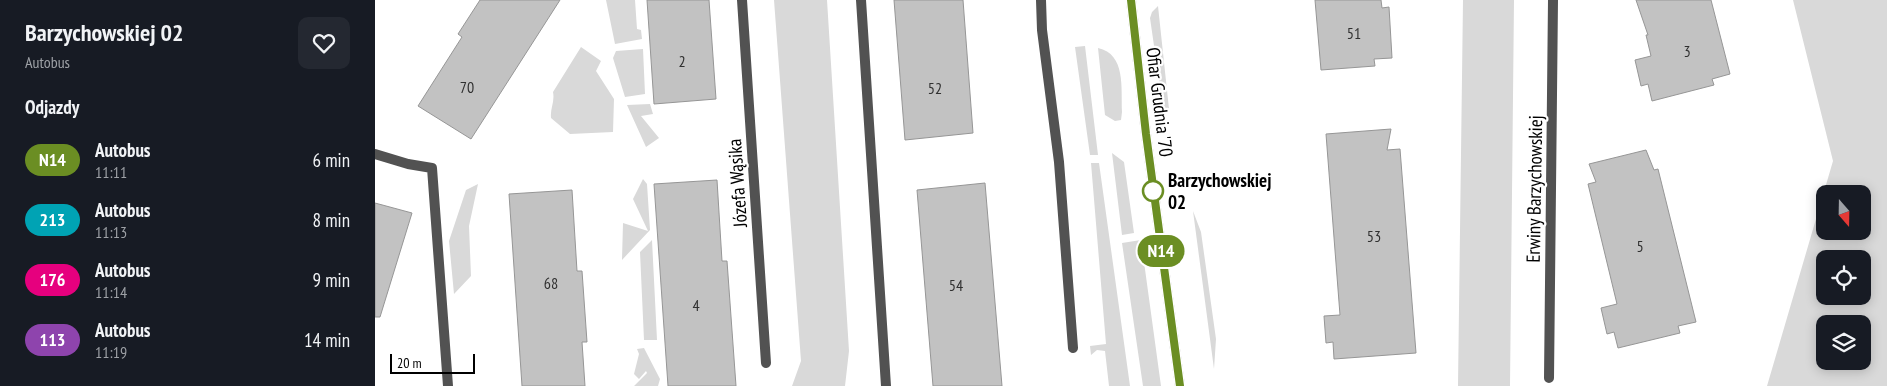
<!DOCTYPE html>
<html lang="pl">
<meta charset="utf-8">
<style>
:root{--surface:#171b24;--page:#242831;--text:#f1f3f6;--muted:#9ea1a6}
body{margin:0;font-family:"PT Sans Narrow",sans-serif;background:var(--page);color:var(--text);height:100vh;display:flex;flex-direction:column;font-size:19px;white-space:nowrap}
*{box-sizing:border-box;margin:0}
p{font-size:16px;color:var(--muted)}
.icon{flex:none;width:28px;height:28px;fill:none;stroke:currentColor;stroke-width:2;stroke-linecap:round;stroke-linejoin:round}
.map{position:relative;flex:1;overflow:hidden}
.side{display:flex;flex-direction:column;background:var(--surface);width:375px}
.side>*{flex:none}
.badge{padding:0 10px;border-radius:16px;font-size:18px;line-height:32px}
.needle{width:32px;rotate:160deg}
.buttons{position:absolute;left:1441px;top:185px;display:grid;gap:10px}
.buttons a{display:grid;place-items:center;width:55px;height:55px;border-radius:10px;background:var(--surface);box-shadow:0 2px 12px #0003;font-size:25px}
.scale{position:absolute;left:15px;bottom:12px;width:85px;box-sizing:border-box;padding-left:5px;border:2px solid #000;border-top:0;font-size:14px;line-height:18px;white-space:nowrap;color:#000;-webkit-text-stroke:4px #fff;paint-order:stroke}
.map>.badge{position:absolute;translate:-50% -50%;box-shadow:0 0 0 2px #fff}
h2{padding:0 25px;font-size:19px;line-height:45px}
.round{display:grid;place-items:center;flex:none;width:52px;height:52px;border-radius:10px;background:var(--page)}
.overview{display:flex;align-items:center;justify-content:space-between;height:85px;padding:0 25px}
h1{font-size:24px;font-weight:700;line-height:38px}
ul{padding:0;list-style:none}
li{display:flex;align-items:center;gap:15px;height:60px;padding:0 25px}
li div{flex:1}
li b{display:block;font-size:19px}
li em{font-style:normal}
li .badge{min-width:55px;font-weight:700;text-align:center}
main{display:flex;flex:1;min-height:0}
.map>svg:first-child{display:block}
</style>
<main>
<section class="side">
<div class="overview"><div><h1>Barzychowskiej 02</h1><p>Autobus</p></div><a class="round"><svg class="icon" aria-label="heart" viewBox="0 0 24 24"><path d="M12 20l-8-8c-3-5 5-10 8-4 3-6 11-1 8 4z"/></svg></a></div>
<h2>Odjazdy</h2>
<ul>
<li><span class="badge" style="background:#6b8e23;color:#fff">N14</span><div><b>Autobus</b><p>11:11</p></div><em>6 min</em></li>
<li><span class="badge" style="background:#00a3b4;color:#fff">213</span><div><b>Autobus</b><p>11:13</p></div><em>8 min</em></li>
<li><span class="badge" style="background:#e6007e;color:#fff">176</span><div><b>Autobus</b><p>11:14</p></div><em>9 min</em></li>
<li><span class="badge" style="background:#8e44ad;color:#fff">113</span><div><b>Autobus</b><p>11:19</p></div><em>14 min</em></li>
</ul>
</section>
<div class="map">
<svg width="1512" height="386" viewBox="0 0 1512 386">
<rect width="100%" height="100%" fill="#fff"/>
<path fill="#d9d9d9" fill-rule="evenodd" d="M231,0H260L262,29L266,30L267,39L240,44Z
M399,0H452L474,351L470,386H417L426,361Z
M1088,0H1139L1135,386H1083Z
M1418,0H1512V386H1392L1458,161ZM1450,194H1488V231H1450ZM1450,259H1488V296H1450ZM1450,324H1488V361H1450Z
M783,6L794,109L789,115L775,18L777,12Z
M710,46L723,155H715L700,47Z
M206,47L226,61L221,71L239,99L238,132L195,134L176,118C175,108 180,102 178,92Z
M723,48C751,54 746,88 747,112L746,120L740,121L730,115Z
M268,49L270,94L250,97L238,58L241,51Z
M275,104L278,114L266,116L284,138L271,147L252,105Z
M737,153L749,162L759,233L747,235Z
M716,163H724L755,386H734L730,351L722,350L716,355L715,346L731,344Z
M268,179L272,184L275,230L247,260L248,223L273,231L258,199Z
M103,184L94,226L96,276L79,294L74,241L91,190Z
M818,211L826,232L841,339L839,369Z
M277,240L282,340H269L265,252Z
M766,240L786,386H768L747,243Z
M269,348L285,379L283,386H259L272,373L271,371L264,379L259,374L264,354L262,349Z"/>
<path fill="#c2c2c2" stroke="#969696" d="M105,0H185L96,139L43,106L87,37L83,34Z
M272,0H334L341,99L279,104Z
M519,0H588L598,133L530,140Z
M940,0H1006L1007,8L1014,7L1017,58L999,59L1000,66L946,70Z
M1261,0H1336L1355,74L1337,79L1339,85L1277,101L1273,84L1266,86L1260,60L1276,56L1271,35H1273Z
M1016,129L1012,150L1025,149L1041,353L959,359L958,342L951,343L949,316L965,315L951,134Z
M1271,150L1279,170L1283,169L1321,322L1303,326L1305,333L1243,348L1239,332L1232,334L1226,308L1242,304L1213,184L1221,182L1214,164Z
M342,180L347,261H352L361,386H293L279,184Z
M610,183L627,386H558L542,190Z
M197,190L202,271H207L212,342H207L210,386H147L134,194Z
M0,203L37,213L5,317H0Z"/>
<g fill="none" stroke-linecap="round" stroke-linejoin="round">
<path stroke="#525252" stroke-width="10" d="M367,0L391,363
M486,0L511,386
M666,0L667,30L684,162L698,348
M0,154L33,164L57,168L73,386
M1174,378L1178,0"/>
<path stroke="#525252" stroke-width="10" d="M756,0L771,134L805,386"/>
</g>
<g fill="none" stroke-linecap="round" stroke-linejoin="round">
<g stroke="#fff" stroke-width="11">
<path id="line" d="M756,0L771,134L805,386"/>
</g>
<use href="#line" stroke="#6b8e23" stroke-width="8"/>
</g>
<circle fill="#fff" stroke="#6b8e23" stroke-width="2.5" cx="778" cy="191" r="10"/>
<g text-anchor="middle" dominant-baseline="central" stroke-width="4.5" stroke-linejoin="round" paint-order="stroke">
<g font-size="16" fill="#303030">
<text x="979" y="33">51</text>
<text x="1312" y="51">3</text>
<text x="307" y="61">2</text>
<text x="92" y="87">70</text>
<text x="560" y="88">52</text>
<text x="999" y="236">53</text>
<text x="1265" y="246">5</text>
<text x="176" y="283">68</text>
<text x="581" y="285">54</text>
<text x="321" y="305">4</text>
</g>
<g font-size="19" fill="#000" stroke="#fff">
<text transform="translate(785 102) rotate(83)">Ofiar Grudnia '70</text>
<text transform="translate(362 183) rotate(-94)">Józefa Wąsika</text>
<text transform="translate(1159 189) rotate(-89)">Erwiny Barzychowskiej</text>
</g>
<g font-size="19" font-weight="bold" fill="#000" stroke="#fff" text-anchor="start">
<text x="793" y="180">Barzychowskiej<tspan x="793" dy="22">02</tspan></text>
</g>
</g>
</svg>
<div class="buttons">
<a><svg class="needle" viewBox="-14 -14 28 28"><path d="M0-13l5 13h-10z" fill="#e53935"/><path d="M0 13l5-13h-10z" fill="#9ea1a6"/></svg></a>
<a><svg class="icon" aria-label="locate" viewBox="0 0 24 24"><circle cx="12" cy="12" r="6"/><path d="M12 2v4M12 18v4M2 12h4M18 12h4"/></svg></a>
<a><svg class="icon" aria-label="layers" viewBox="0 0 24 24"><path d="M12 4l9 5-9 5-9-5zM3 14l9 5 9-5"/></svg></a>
</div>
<div class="scale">20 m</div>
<b class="badge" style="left:786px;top:251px;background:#6b8e23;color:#fff">N14</b>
</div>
</main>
